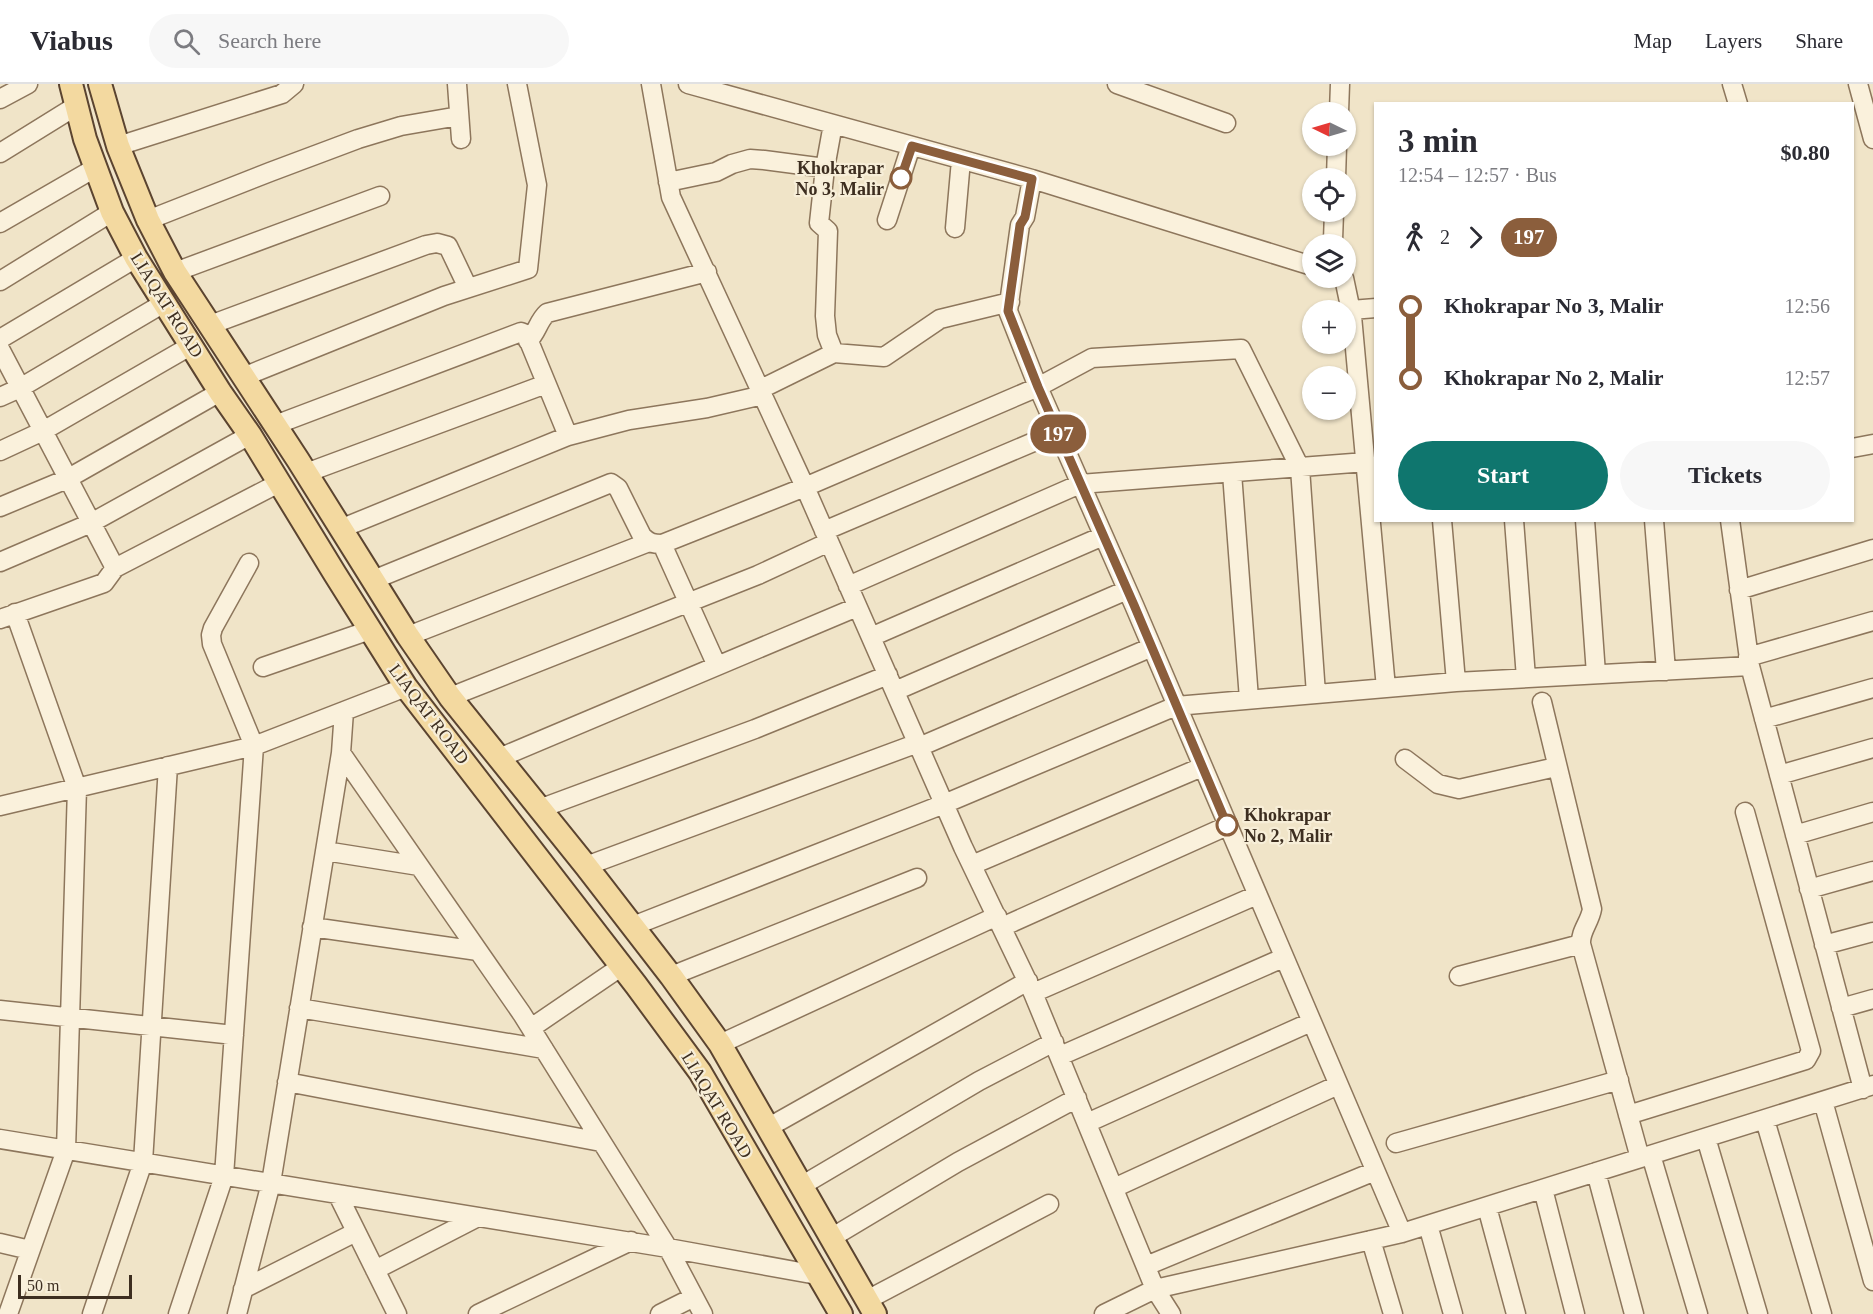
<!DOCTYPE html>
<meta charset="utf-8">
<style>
:root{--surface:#fff;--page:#f7f7f7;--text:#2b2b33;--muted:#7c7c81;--line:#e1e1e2;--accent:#0f766e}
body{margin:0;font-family:Georgia,serif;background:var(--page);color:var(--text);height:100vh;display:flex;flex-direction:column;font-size:22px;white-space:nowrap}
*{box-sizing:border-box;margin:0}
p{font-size:20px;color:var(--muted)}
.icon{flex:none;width:33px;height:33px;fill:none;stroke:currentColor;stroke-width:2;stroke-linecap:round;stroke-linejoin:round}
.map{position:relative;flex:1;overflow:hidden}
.details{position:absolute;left:1374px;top:18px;width:480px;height:420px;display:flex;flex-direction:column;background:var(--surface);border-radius:0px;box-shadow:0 2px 4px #0004}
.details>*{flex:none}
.badge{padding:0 12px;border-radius:20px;font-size:21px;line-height:39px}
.needle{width:39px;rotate:275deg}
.fabs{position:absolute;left:1302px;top:18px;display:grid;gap:12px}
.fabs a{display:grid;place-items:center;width:54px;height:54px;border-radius:50%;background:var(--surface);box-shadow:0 2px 4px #0004;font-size:30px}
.scale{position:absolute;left:18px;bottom:15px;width:114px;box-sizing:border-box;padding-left:6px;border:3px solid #3d2e20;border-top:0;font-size:16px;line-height:21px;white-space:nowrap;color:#3d2e20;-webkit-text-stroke:4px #f7eed8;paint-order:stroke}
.map>.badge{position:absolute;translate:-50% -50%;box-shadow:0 0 0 3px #fff}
.legs{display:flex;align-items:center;gap:9px;height:66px;padding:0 24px;font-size:20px}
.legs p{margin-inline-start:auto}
.overview{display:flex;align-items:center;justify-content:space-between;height:102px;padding:0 24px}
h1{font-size:33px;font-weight:700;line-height:45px}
.action{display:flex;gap:12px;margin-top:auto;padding:12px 24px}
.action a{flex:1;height:69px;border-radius:36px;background:var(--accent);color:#fff;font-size:24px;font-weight:700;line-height:69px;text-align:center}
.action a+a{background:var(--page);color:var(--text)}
ul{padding:0 24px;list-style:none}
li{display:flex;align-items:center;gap:21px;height:72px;font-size:22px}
li i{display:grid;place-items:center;width:9px;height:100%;margin:0 8px;background:currentColor}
li i::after{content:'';width:15px;height:15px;margin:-8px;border:4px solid;border-radius:50%;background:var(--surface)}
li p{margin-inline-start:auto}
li:first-child i{background:linear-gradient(#0000 50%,currentColor 0)}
li:last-child i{background:linear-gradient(currentColor 50%,#0000 0)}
header{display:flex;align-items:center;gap:36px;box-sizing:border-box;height:84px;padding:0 30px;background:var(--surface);border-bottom:2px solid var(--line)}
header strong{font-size:28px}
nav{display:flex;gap:33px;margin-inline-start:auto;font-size:21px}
.search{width:420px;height:54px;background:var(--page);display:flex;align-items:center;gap:15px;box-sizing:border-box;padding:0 21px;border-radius:33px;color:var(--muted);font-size:22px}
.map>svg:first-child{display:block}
</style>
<header>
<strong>Viabus</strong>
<div class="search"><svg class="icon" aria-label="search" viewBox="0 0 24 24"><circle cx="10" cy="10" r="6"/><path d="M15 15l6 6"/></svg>Search here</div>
<nav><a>Map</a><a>Layers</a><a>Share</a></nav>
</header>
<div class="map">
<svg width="1873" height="1230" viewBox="0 0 1873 1230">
<rect width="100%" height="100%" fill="#f0e4c8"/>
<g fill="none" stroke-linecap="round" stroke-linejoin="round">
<g stroke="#8d765c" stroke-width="21">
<path id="minor" d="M457,0L461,55
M651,0L671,113L805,403L963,763L1033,909L1155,1205L1171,1230
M688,0L1032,95L1312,182
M1117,0L1226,39
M1732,0L1738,20
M1858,0L1873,55
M0,15L28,0
M1339,28L1340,0
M833,40L825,84L819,139L828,147L825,232L827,251L834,269
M118,62L282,10L294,0
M0,69L76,22
M1336,94L1337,62
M1032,95L1025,133L1020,141L1008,227L1038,303L1134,521L1402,1149
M668,98L716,88L732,80L750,75L764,76L825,84
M148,136L270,88L358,55L401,42L459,32
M887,136L911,62
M0,139L95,84
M955,144L961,76
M1334,160L1333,156L1334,128
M175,188L380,112
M1344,194L1352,232L1386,604
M0,197L112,128
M1351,226L1376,224
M210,241L426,161L437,159L448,162L468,204
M0,255L136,174
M528,257C537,249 538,237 547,229L707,188
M0,265L115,484
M243,293L444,212L528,185L537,101L517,0
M761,305L834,269L884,273L940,235L1010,218
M0,313L20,304L164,219
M275,341L521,248L526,250L568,352
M1852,364L1873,360
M0,367L43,347L192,261
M306,389L546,300
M1232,389L1249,615
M0,423L67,395L220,308
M1442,436L1456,598
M1514,436L1526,594
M1585,436L1596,590
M1654,436L1666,587
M1730,436L1750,582L1863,1005
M340,445L568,352L629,336L707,324L763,311
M824,447L1057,348
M662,460L717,582
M0,478L91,439L250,351
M373,496L611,399L618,404L642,452C649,459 653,460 662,460L805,403L1038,303L1092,274L1241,265L1300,384L1316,610
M848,502L1080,400L1366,378
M1739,506L1873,465
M0,535L104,499L115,484L279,399
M408,552L649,458
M871,553L1103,452
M1748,573L1873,537
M263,583L370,546
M895,607L1127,506
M450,613L758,491L829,458
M1542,618L1592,825C1590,838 1580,847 1581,860L1640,1074
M344,627L341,669L522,930L668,1164L703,1230
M1764,635L1873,604
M919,663L1152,563
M499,674L857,523
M1405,675L1438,700L1459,705L1556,683
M1779,691L1873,664
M0,722L254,662L406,603
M539,725L755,645L888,591
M1795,751L1873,728
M325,767L419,782
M972,781L1202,683
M586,782L918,659
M1809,805L1873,787
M633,842L944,720L1176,622L1456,598L1750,582
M312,843L478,867
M1002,843L1227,742
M1824,861L1873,848
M671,892L917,794
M1459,892L1581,860
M1033,909L1257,811
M299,924L544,965
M1841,924L1873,915
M0,926L234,951
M531,944L622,882
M720,960L997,832
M1060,972L1283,874
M287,998L601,1058
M1823,1017L1873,1197
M1628,1031L1806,976L1811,967L1745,728
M1765,1036L1822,1230
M1087,1039L1311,938
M769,1043L1028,897
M1706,1054L1758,1230
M0,1055L668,1164L817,1191
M1396,1059L1619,996
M1651,1071L1698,1230
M1596,1088L1634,1230
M801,1102L979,997L1054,958
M1114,1104L1338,1001
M1543,1105L1575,1230
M338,1111L397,1230
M1487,1123L1516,1230
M1428,1141L1453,1230
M831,1154L958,1078L1077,1014
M1371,1156L1393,1230
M0,1159L30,1166
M1146,1182L1375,1087
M375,1186L478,1133
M243,1205L356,1148
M867,1216L1049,1120
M8,1230L66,1066L77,704L15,529
M92,1230L143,1078L168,682
M178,1230L224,1092L254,662L212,560L211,551L213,544L249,479
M237,1230L271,1099L341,669
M478,1230L631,1157
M660,1230L694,1213
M1104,1230L1155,1205L1402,1149L1873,1001"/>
</g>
<g stroke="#5b4430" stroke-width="26">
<path id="major" d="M71,0L85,55L112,128L136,174L220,308L250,351L335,490L406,603L636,901L700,988L841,1230
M100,0L118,62L148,136L175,188L298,376L408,552L450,613L586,782L671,892L720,960L875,1230"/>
</g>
<use href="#minor" stroke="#faf1dc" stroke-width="18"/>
<use href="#major" stroke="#f3d9a0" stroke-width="22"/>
</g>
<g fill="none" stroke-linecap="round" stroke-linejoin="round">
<g stroke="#fff" stroke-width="14">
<path id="line-1" d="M901,94L912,62L1032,95L1025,133L1020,141L1008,227L1038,303L1134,521L1227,741"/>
</g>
<use href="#line-1" stroke="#8b5e3c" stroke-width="9"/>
</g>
<g fill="#fff" stroke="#8b5e3c" stroke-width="3">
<circle cx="901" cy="94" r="10"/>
<circle cx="1227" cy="741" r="10"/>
</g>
<g text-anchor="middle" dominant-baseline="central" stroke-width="4.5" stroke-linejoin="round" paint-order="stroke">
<g font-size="18" font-weight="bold" fill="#3d2e20" stroke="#f7eed8" text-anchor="end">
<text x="884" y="84">Khokrapar<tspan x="884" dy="21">No 3, Malir</tspan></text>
<text x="1244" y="731" text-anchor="start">Khokrapar<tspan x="1244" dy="21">No 2, Malir</tspan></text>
</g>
<g font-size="18" fill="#3d2e20" stroke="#f7eed8">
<text transform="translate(167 221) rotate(58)">LIAQAT ROAD</text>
<text transform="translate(429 630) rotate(53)">LIAQAT ROAD</text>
<text transform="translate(717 1021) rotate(59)">LIAQAT ROAD</text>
</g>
</g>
</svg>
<div class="fabs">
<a><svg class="needle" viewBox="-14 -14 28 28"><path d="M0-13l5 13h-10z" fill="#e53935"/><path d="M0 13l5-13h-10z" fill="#7c7c81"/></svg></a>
<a><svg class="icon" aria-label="locate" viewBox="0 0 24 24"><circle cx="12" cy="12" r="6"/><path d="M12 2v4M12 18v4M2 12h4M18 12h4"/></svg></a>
<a><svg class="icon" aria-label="layers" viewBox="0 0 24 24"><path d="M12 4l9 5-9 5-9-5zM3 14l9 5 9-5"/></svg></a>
<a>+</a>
<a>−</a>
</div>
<div class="scale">50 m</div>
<b class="badge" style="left:1058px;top:350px;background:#8b5e3c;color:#fff">197</b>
<section class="details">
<div class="overview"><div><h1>3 min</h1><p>12:54 – 12:57 · Bus</p></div><b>$0.80</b></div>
<div class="legs"><svg class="icon" aria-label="walk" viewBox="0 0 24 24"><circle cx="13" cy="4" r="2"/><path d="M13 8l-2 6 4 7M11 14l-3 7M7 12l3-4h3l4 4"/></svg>2<svg class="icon" aria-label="forward" viewBox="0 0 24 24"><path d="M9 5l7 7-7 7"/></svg><b class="badge" style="background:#8b5e3c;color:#fff">197</b></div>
<ul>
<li><i style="color:#8b5e3c"></i><b>Khokrapar No 3, Malir</b><p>12:56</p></li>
<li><i style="color:#8b5e3c"></i><b>Khokrapar No 2, Malir</b><p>12:57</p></li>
</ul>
<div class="action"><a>Start</a><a>Tickets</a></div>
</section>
</div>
